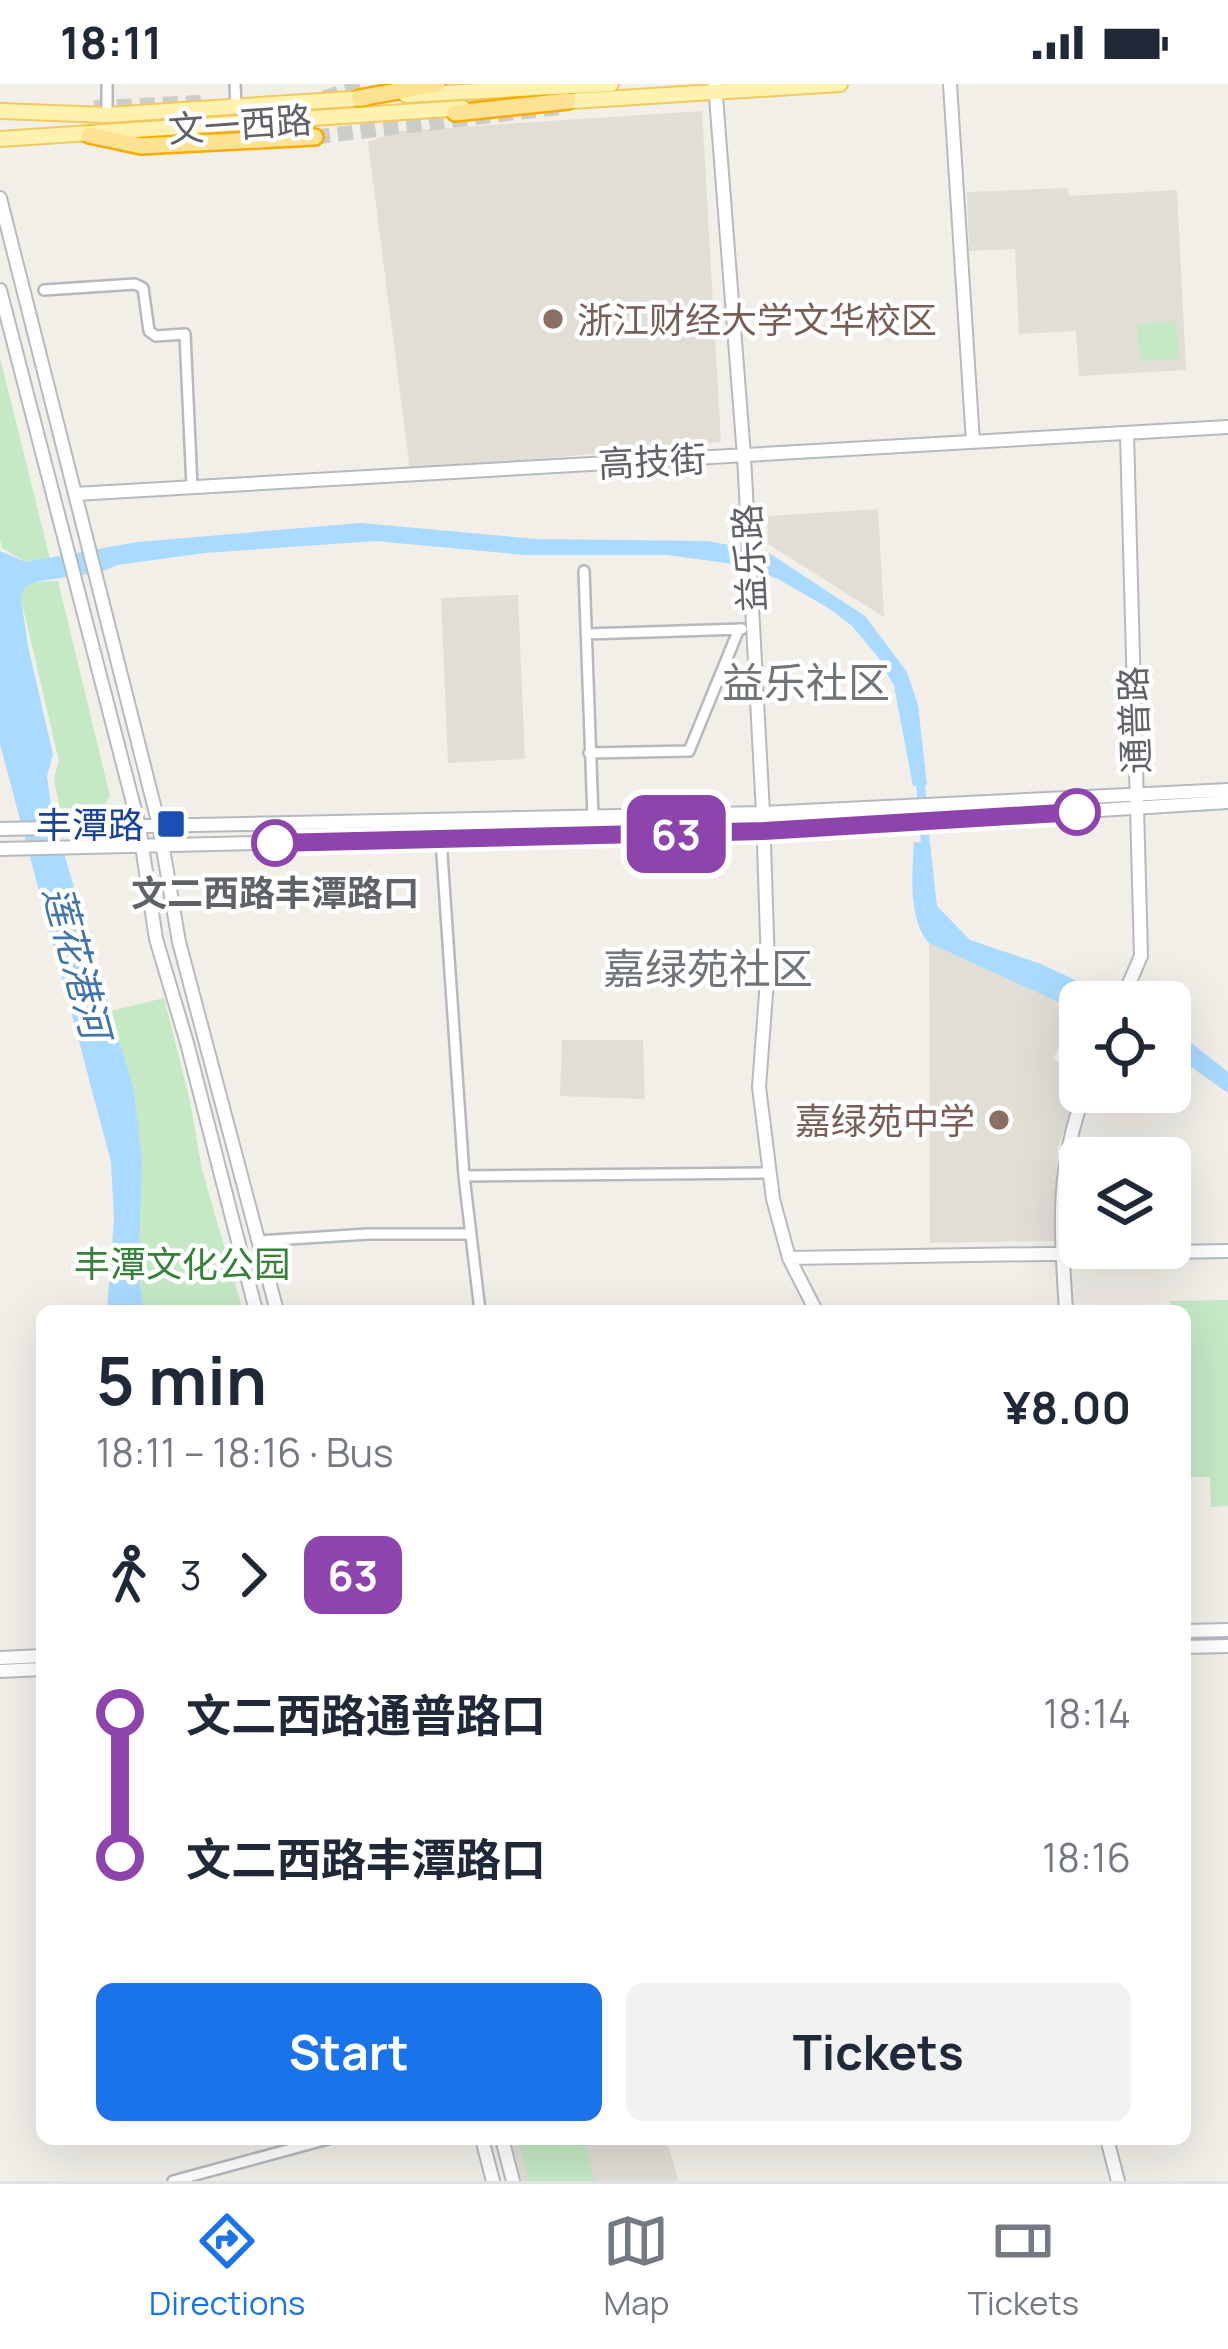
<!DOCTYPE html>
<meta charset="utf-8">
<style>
:root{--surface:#fff;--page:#f2f2f3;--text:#1f2937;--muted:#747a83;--line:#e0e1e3;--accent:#1a73e8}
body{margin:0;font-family:Manrope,"Noto Sans SC",sans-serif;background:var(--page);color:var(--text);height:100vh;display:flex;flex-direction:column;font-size:45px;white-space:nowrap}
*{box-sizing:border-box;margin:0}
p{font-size:39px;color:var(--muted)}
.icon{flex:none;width:66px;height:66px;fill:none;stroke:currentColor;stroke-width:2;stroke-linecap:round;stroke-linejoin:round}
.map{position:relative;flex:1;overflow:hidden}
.panel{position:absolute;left:36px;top:1221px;width:1155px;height:840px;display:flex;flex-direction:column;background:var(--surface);border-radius:18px;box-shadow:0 12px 48px #0002}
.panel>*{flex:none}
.badge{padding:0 24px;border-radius:18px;font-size:42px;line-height:78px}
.controls{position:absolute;left:1059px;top:897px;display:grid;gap:24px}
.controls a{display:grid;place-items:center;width:132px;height:132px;border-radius:18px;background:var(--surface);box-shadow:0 12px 48px #0002;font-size:60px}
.map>.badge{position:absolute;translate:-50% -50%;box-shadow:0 0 0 6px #fff}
.legs{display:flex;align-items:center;gap:18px;height:132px;padding:0 60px;font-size:39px}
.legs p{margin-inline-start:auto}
.overview{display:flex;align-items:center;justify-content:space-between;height:204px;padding:0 60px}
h1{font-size:66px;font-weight:700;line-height:90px}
.action{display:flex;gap:24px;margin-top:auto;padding:24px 60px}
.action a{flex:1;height:138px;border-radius:18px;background:var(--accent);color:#fff;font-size:48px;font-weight:700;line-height:138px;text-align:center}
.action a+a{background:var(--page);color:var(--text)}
ul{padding:0 60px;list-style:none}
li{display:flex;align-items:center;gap:42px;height:144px;font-size:45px}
li i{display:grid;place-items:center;width:18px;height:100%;margin:0 15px;background:currentColor}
li i::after{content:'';width:30px;height:30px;margin:-15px;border:9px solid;border-radius:50%;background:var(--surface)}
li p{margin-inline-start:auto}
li:first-child i{background:linear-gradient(#0000 50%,currentColor 0)}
li:last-child i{background:linear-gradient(currentColor 50%,#0000 0)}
.status{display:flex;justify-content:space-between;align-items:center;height:84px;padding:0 60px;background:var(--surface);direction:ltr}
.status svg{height:33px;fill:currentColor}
.tabs{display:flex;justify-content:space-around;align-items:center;height:168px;border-top:3px solid var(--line);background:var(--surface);font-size:33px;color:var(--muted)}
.tabs a{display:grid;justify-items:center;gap:6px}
.tabs .current{color:var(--accent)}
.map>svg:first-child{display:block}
</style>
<div class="status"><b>18:11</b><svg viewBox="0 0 49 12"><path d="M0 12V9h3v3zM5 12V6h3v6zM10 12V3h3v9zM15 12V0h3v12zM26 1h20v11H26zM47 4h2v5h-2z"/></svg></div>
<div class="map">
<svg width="1228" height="2097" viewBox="0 0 1228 2097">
<rect width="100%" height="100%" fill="#f1efe8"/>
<path fill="#e1ded6" d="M702,27L721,358L410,387L368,58L399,47Z
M1068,104L1069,112L1177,106L1186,286L1079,292L1076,247L1019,250L1015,165L969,167L967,108Z
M878,425L884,533L768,460L767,432Z
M518,511L525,675L448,679L441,514Z
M929,859L1078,927L1053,975L1080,989V1006L1057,1065L1056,1157L930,1159Z
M562,956H643L645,1015L560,1012Z
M507,2055H666L679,2097H518Z"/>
<path fill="#c5e8c5" d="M1176,237L1179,275L1140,277L1137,240Z
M0,274L50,475L26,478L2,464L0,455Z
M58,497L110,712L103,723L60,726L54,694L59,677L21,515L23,504L34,498Z
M164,914L190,1017L202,1086L243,1227H137L103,929Z
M1228,1216V1422L1211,1423L1210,1393H1185V1227H1170V1217Z
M518,2055H584L595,2097H529Z"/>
<path fill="#aadaff" d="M361,439L536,455L708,457L769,469L865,532L907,588L918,621L927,701L913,702L894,602L878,573L852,542L830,525L778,495L741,481L667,471H525L375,457L205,469L117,481L101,488L34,498L24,504L21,515L28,562L53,671L47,692L52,729L134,1007L142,1078L138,1189L144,1227H107L114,1135L111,1078L0,660V467L26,478L137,458Z
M914,758L930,759L937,822L970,856L1041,880L1122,918H1080V928L929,859C908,835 912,789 914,758Z
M1170,942L1228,988V1009L1170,968Z"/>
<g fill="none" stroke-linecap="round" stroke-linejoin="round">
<path stroke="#aadaff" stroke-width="9" d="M920,693L926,766"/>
<path stroke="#ccccc8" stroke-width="15" stroke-dasharray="15 8" stroke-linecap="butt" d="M324,14L367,0
M452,20L512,16
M94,24L207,18
M315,53L562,23"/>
<g stroke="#b5b8bc" stroke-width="14">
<path id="street" d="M107,0V31
M235,0L236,23
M44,206L135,200L143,204L149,247L156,252L185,250L192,403
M584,487L593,733
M586,550L742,545
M589,669L689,667L739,545
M441,756L464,1092L480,1227
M464,1092L769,1089
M258,1157L368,1150H471
M173,2097L328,2055"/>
</g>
<g stroke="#b6babf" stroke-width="16">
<path id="secondary" d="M715,0L744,372L763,729L768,883L759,1003L773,1115L789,1174L816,1227
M950,0L973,358
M0,114L159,741L179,858L277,1227
M0,206L139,742L156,855L187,959L256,1227
M75,410L1228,343
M0,745L763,729L1228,706
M0,765L764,747L1228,718
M1121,918L1141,872L1127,350
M789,1174L1228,1167
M1066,1227C1061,1145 1055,1086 1085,1008
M1185,1547L1228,1546
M1185,1563L1228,1562
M0,1574L42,1572
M0,1587L42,1585
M482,2055L493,2097
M502,2055L513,2097
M1107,2055L1118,2097"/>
</g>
<g stroke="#f2c960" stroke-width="18">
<path id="primary" d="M406,11L611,0
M557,18L840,0
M0,27L107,31L366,14
M0,55L463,24"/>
</g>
<g stroke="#f9ab00" stroke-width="20">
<path id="highway" d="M359,14L437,0
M455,29L568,17
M89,51L141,62L315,53"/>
</g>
<use href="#street" stroke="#fff" stroke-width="9"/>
<use href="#secondary" stroke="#fff" stroke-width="12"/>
<use href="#primary" stroke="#fff2af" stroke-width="14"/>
<use href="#highway" stroke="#fde293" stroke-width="15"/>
</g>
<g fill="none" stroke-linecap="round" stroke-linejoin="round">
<g stroke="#fff" stroke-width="27">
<path id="line-1" d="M275,759L764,747L1077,728"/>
</g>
<use href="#line-1" stroke="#8e44ad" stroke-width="18"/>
</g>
<g fill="#8d6e63" stroke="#fff" stroke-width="4.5">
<circle cx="553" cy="235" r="12"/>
<circle cx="999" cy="1036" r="12"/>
</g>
<g fill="#fff" stroke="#8e44ad" stroke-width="6">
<circle cx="1077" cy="728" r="21"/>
<circle cx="275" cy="759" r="21"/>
</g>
<rect fill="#1a4fb4" stroke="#fff" stroke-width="4.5" x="156" y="725" width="30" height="30" rx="6"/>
<g text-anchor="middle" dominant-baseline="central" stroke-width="9" stroke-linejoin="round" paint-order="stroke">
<g font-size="36" fill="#5f6368" stroke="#fff">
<text transform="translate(240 40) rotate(-4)">文一西路</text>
<text transform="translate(652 377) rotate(-3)">高技街</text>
<text transform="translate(749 474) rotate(-93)">益乐路</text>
<text transform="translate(1134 636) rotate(-92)">通普路</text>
</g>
<g font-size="36" fill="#785e54" stroke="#fff" text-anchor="start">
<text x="577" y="235">浙江财经大学文华校区</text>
<text x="975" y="1036" text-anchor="end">嘉绿苑中学</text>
</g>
<g font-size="36" fill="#164399" stroke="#fff" text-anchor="end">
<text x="144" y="740">丰潭路</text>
</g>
<g font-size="36" font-weight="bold" fill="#5f6368" stroke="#fff">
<text x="275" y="808">文二西路丰潭路口</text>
</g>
<g font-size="36" fill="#348238" stroke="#fff">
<text x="182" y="1179">丰潭文化公园</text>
</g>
<g font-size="39" font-style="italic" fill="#4174aa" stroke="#fff">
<text transform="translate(78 878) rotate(75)">莲花港河</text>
</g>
<g font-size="42" fill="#70757a" stroke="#fff">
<text x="806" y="598">益乐社区</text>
<text x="708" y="884">嘉绿苑社区</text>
</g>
</g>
</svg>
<div class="controls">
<a><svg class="icon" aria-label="locate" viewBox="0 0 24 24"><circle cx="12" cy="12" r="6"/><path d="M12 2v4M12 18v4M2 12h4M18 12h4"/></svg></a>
<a><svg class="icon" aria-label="layers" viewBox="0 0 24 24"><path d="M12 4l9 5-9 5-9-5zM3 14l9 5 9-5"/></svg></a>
</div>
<b class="badge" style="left:676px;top:750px;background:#8e44ad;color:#fff">63</b>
<section class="panel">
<div class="overview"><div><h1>5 min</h1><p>18:11 – 18:16 · Bus</p></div><b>¥8.00</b></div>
<div class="legs"><svg class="icon" aria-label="walk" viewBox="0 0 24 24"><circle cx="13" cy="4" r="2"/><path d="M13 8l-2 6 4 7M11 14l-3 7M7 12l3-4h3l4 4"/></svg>3<svg class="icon" aria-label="forward" viewBox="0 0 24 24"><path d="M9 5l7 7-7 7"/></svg><b class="badge" style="background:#8e44ad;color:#fff">63</b></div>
<ul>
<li><i style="color:#8e44ad"></i><b>文二西路通普路口</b><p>18:14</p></li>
<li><i style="color:#8e44ad"></i><b>文二西路丰潭路口</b><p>18:16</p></li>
</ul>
<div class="action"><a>Start</a><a>Tickets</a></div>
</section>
</div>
<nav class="tabs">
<a class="current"><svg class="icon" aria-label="directions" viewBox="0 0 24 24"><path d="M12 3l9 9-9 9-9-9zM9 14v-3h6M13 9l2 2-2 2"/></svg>Directions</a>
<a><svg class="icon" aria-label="map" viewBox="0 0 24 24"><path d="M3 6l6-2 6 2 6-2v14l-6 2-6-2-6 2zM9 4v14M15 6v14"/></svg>Map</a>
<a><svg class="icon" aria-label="tickets" viewBox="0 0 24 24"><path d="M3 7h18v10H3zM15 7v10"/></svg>Tickets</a>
</nav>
